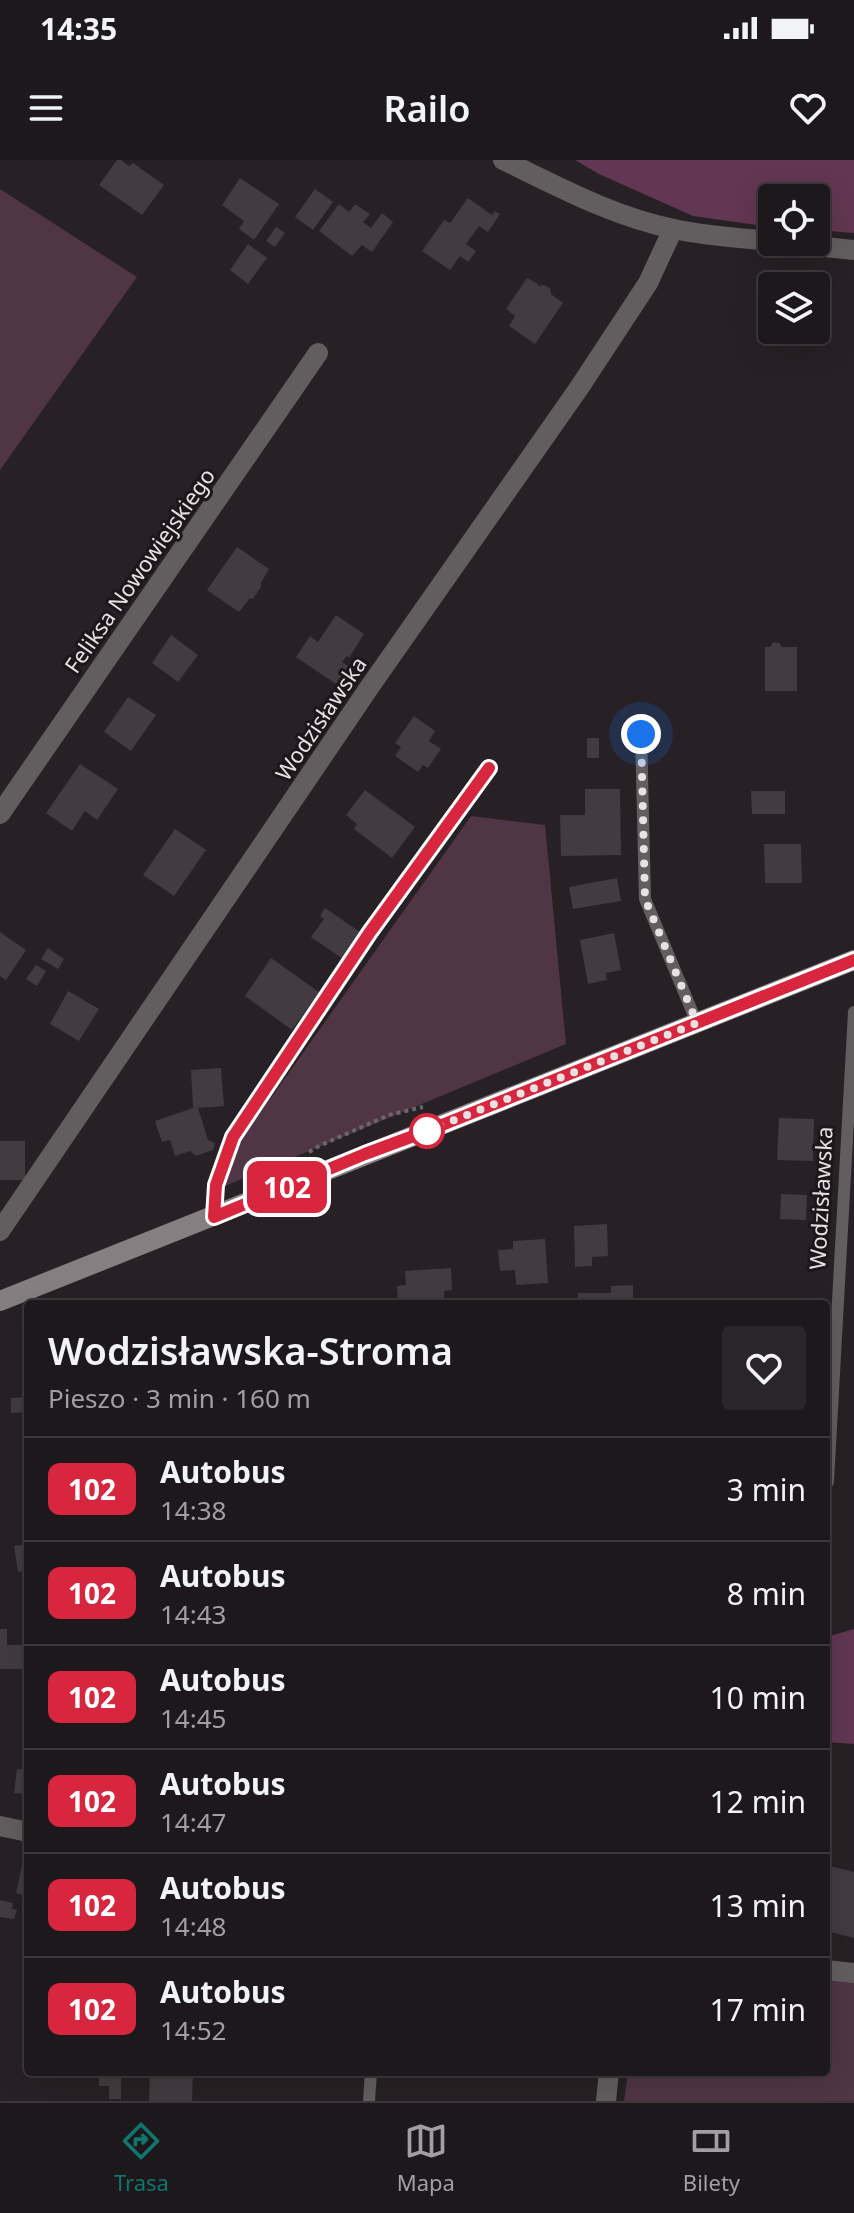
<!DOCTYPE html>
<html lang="pl">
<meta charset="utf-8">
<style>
:root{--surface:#1d181b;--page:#2a2528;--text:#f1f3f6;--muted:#a0a0a3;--line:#3b373a;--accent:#0f766e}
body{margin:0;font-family:"Noto Sans",sans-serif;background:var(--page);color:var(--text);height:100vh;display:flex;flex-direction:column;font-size:30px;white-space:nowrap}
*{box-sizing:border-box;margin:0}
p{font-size:26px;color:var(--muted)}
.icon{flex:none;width:44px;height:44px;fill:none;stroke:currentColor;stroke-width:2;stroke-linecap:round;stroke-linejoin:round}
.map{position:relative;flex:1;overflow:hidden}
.side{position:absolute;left:24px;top:1140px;width:806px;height:776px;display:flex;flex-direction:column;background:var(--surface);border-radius:8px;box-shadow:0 8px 32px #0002,0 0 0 2px var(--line)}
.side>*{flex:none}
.badge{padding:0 16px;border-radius:12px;font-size:28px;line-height:52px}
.tools{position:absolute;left:758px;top:24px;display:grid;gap:16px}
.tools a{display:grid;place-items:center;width:72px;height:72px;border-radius:8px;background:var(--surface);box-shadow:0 8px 32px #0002,0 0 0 2px var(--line);font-size:40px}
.you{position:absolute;width:40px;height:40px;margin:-20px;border:6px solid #fff;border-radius:50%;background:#1a73e8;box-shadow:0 0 0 12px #1a73e833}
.map>.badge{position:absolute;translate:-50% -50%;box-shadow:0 0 0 4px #fff}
.round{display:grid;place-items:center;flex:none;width:84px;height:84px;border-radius:8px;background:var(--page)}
.headline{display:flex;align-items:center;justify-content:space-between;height:136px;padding:0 24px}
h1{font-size:38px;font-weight:600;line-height:60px}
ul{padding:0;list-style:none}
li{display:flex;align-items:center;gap:24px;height:104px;padding:0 24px;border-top:2px solid var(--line)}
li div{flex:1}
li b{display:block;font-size:30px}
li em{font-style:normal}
li .badge{min-width:88px;font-weight:700;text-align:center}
.status{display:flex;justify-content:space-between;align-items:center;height:56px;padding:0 40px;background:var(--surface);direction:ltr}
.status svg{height:22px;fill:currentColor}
header{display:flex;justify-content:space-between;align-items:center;height:104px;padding:0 24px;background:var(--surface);font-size:36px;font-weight:600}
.menu{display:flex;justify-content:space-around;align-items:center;height:112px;border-top:2px solid var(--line);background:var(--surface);font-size:22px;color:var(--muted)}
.menu a{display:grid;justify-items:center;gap:4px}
.menu .active{color:var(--accent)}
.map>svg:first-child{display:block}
</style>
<div class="status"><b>14:35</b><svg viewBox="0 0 49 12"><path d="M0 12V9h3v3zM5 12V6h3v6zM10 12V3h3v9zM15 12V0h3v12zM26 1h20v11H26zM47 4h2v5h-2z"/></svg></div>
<header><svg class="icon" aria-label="menu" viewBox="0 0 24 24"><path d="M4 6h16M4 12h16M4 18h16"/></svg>Railo<svg class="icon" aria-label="heart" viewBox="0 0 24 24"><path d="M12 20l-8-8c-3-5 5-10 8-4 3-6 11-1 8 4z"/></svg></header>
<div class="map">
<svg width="854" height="1941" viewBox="0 0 854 1941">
<rect width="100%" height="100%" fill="#272024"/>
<path fill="#503545" d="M0,29L137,117L0,310Z
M471,656L545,665L566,884L225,1026L239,983Z
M826,1818L854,1821V1941H624L628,1912H826Z"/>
<path fill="#623751" d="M575,0H854V73L816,70V38H772V67L693,56L599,14Z
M854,1469V1584L826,1582V1477Z"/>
<path fill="#423b3f" d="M117,0H121L129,6L133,3L164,25L142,55L99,25Z
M240,18L279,44L254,80L239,69L244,61L222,45Z
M315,29L333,42L313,70L295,57Z
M468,38L492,55L495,51L500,54L488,72L479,66L466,84L476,91L468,102L460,96L450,110L422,91L444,60L450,63Z
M339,44L349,52L355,44L370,54L363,62L371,68L382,53L393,62L372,92L362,85L352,96L319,71Z
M276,67L285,73L275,87L266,81Z
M248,84L267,98L248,124L230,110Z
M527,118L538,124V126L544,125L550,128L551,134L563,143L535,184L509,166L515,156L506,149Z
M237,387L269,409L261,423V427L253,439L250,438L239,452L207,430Z
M336,455L364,474L349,498L347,496L342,502L351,508L339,526L296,497L310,476L318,482Z
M171,475L198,495L178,522L152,503Z
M773,482L779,483L782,487H797V531H765V487H770Z
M128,537L156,555L131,591L104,572Z
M414,556L435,571L429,581L441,589L428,608L423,605L418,612L395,596L401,587L395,583Z
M587,578H599V598H587Z
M80,604L118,629L97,660L85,651L72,671L46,653Z
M585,629H620L621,695L561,696L560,655H585Z
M365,630L415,667L392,698L354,669L357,664L346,655Z
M751,631H785V654H752Z
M175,669L206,690L174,736L143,715Z
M764,684H801L802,723H765Z
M617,718L621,741L573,749L569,727Z
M325,748L360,772L343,799L311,777L324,759L320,756Z
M0,772L26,790L6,820L0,816Z
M614,773L621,810L606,813L607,820L588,824L580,780Z
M48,788L64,799L58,809L41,799Z
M271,798L319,832L292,870L245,836Z
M36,805L46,811L37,826L26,819Z
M68,831L99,849L79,881L50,864Z
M221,908L224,946L198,948L208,980L215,983L213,990L196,996L190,991L175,996L170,980L162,982L155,961L193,948L191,910Z
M779,958L814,959L813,1001L777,1000Z
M0,981H25V1020H0Z
M781,1034L807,1035L806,1060L780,1059Z
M607,1064L608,1096L592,1097V1106L575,1107L574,1066Z
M545,1079L548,1123L516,1125L515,1110L500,1111L498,1090L513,1089V1081Z
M451,1108L452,1130L444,1131L445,1144H398L397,1126L406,1125L405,1111Z
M633,1125V1144H578V1133H611V1126Z
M28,1237V1252L11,1253V1238Z
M28,1384V1410L18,1412L14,1386Z
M0,1469H7V1485H26L25,1509H0Z
M17,1609L28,1610V1634L14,1633Z
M22,1705L28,1706V1736L16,1733Z
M830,1706L854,1712V1778L826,1771V1724Z
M0,1740L13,1743L12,1749L17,1750L14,1759L0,1757Z
M99,1912H121V1939H109V1926H99Z
M150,1912H193L192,1941H149Z"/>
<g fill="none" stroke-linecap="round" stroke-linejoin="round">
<path stroke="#6c6669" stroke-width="4" stroke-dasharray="4 4" stroke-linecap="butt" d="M309,992L319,986L389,955L423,947"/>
<path stroke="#625e60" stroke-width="12" d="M641,574L645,739L697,863
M214,1057L216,1025L233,977L370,772L489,608
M828,1322L854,852
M369,1941L371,1912"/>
<path stroke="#625e60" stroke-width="20" d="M0,654L318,193
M0,1071L371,525L579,228L648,123L673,69
M0,1666L28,1672
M826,1810L854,1813
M606,1941L609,1912"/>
<path stroke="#625e60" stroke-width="20" d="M503,0C557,26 614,57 674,69C706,76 739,78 772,81
M777,82L854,90"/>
<path stroke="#857f82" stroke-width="20" d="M0,1141L854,800"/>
</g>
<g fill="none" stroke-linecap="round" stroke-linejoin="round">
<g stroke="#fff" stroke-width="18">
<path id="line" d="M489,608L370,772L233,977L216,1025L214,1057L365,994L427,971L854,800"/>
</g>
<use href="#line" stroke="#d7263d" stroke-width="12"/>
<path stroke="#e6e2e4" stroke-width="8" stroke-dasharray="0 14.4" d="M427,971L697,863L645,739L641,574"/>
</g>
<circle fill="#fff" stroke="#d7263d" stroke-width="4" cx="427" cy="971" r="16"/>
<g text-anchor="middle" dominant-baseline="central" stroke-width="6" stroke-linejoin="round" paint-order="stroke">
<g font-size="22" fill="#e6e2e4" stroke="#1d171b">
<text transform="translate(139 410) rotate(-55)">Feliksa Nowowiejskiego</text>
<text transform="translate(320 558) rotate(-56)">Wodzisławska</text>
<text transform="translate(820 1038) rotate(-87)">Wodzisławska</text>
</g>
</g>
</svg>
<div class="tools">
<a><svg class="icon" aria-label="locate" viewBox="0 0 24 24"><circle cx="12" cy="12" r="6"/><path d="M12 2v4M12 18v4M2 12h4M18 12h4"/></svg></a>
<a><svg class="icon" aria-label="layers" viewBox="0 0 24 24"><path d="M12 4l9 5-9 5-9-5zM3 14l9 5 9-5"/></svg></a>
</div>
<div class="you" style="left:641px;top:574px"></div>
<b class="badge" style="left:287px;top:1027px;background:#d7263d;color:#fff">102</b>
<section class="side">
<div class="headline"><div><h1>Wodzisławska-Stroma</h1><p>Pieszo · 3 min · 160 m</p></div><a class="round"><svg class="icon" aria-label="heart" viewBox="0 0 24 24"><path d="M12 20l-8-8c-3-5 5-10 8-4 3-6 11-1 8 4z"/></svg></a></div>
<ul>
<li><span class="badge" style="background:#d7263d;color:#fff">102</span><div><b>Autobus</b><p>14:38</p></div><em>3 min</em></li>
<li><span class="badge" style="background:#d7263d;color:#fff">102</span><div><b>Autobus</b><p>14:43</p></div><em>8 min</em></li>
<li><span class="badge" style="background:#d7263d;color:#fff">102</span><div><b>Autobus</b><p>14:45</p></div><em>10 min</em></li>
<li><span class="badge" style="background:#d7263d;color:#fff">102</span><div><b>Autobus</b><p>14:47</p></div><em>12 min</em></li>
<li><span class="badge" style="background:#d7263d;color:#fff">102</span><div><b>Autobus</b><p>14:48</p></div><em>13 min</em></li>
<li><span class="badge" style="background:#d7263d;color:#fff">102</span><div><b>Autobus</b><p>14:52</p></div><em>17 min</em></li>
</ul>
</section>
</div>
<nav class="menu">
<a class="active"><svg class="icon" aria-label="directions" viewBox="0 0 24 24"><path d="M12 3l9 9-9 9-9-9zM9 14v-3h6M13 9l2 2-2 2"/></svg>Trasa</a>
<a><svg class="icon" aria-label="map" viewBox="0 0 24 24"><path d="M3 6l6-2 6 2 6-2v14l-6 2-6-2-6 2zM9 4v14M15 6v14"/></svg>Mapa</a>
<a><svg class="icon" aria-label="tickets" viewBox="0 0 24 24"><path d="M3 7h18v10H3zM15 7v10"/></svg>Bilety</a>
</nav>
